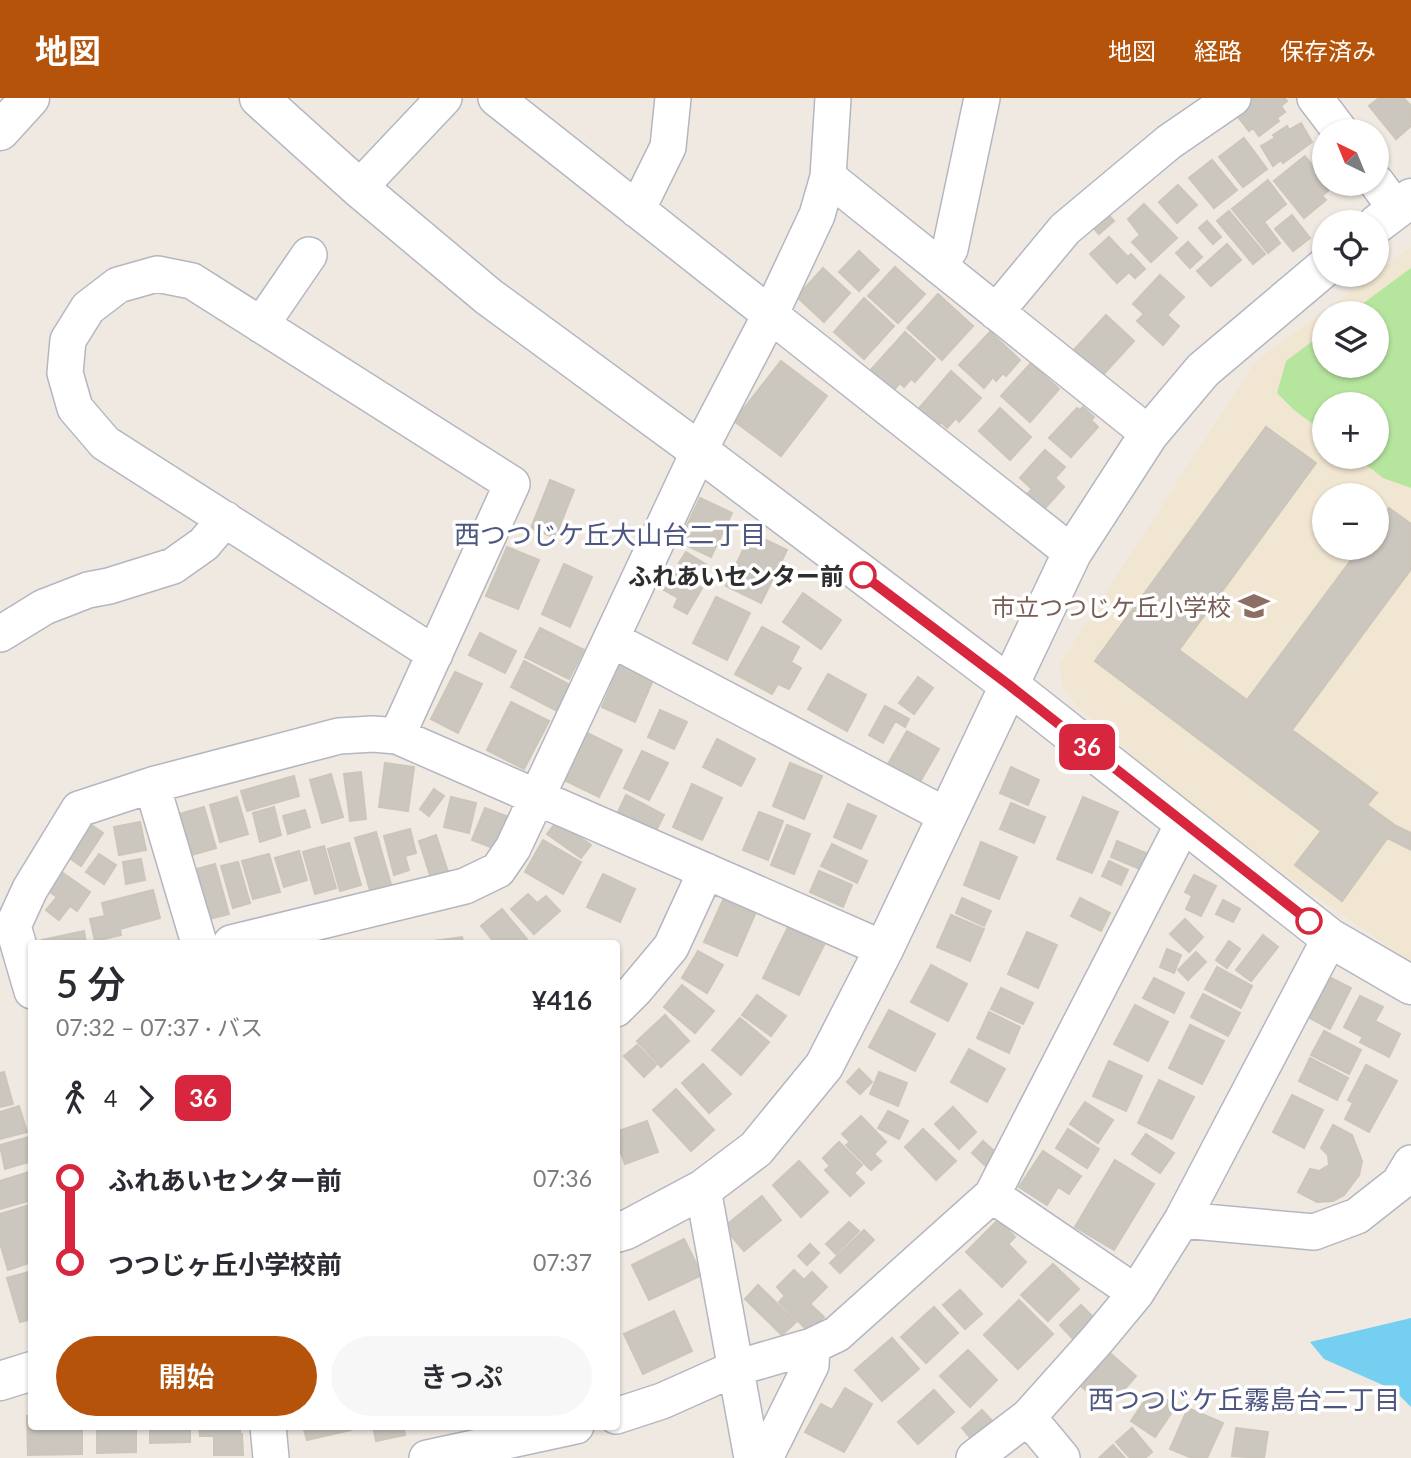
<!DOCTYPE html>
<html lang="ja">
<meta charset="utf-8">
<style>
:root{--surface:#fff;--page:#f7f7f7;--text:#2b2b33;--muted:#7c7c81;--accent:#b45309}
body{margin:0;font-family:Lato,"Noto Sans JP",sans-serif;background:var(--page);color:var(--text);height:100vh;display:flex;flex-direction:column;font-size:26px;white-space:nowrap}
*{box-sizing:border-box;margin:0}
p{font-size:23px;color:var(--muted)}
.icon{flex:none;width:38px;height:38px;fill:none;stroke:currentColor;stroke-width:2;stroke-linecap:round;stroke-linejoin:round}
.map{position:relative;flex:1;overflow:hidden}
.drawer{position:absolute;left:28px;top:842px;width:592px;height:490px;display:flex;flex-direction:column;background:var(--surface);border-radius:7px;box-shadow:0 2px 5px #0004}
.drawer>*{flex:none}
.badge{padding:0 14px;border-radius:10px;font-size:24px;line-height:46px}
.needle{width:46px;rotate:317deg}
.controls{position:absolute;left:1312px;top:21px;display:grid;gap:14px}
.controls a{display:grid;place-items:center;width:77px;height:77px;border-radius:50%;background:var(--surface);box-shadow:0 2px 5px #0004;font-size:35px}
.map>.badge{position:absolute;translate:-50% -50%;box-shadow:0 0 0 4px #fff}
.legs{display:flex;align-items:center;gap:10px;height:77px;padding:0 28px;font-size:23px}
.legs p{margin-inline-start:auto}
.overview{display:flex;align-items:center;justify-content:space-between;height:119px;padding:0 28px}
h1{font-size:38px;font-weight:600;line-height:52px}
.primary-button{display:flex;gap:14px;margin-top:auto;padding:14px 28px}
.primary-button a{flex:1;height:80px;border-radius:42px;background:var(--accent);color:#fff;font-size:28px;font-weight:600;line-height:80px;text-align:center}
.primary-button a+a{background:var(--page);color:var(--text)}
ul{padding:0 28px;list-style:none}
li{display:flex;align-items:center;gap:24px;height:84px;font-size:26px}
li i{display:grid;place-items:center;width:10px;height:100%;margin:0 9px;background:currentColor}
li i::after{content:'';width:18px;height:18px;margin:-9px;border:5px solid;border-radius:50%;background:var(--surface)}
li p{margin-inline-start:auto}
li:first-child i{background:linear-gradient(#0000 50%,currentColor 0)}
li:last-child i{background:linear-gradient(currentColor 50%,#0000 0)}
header{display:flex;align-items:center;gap:42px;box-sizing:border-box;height:98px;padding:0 35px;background:var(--accent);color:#fff}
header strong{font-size:33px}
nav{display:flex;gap:38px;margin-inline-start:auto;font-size:24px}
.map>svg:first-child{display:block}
</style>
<header>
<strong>地図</strong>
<nav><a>地図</a><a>経路</a><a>保存済み</a></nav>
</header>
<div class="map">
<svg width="1411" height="1360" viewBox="0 0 1411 1360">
<rect width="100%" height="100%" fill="#efe9e1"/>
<path fill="#f0e6d1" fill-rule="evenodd" d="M1411,149V864L1211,726L1078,609L1063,587L1059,567L1255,264L1373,177H1377V174ZM1325,215H1377V268H1325ZM1325,306H1377V359H1325ZM1325,397H1377V450H1325Z"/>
<path fill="#b6e59e" d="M1411,170V390L1383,380L1356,359H1377V306H1325V335L1294,312L1277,295L1286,263L1325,234V268H1377V215H1350Z"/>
<path fill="#75cff0" d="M1411,1220V1309L1394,1292L1324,1261L1310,1244Z"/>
<path fill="#cbc7bf" stroke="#cbc5ba" stroke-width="2" d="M1254,0H1284L1287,3L1281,8L1285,14L1277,20L1279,23L1259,38L1253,30L1249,33L1235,15Z
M1379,0H1404L1411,8V28L1396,41L1369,8Z
M1301,25L1312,44L1283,65L1281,62L1273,68L1261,48L1275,40L1273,37L1287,28L1289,32Z
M1244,40L1267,71L1243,89L1219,59Z
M1305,58L1325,83L1324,86L1329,92L1322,98L1326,102L1304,120L1274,83Z
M1212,62L1237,92L1214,110L1189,80Z
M1268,82L1286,106L1264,124L1280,145L1268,155L1232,111Z
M1178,87L1197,107L1177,125L1159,104Z
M1144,106L1177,140L1151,164L1132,144L1140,137L1128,121Z
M1105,113L1114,123L1099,136L1090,126Z
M1229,113L1265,156L1253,166L1217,123Z
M1292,117L1310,140L1293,153L1275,131Z
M1207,123L1221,139L1213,146L1199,130Z
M1109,139L1128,159L1131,156L1145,171L1135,180L1129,174L1117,185L1090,156Z
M1188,144L1202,159L1190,170L1176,155Z
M1227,146L1241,162L1211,188L1197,173Z
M859,153L879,172L859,193L839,174Z
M895,169L925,196L898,225L868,198Z
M823,170L850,195L824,224L797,199Z
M1160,177L1184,199L1167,217L1179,228L1163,247L1137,223L1144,216L1133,206Z
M938,196L973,228L942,262L907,230Z
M864,200L894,228L864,261L834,234Z
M1106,217L1134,243L1101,279L1073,253Z
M905,234L935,261L915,284L911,281L904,289L900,285L892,294L869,274Z
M990,234L1020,262L1006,278L1003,275L996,283L993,279L984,290L959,267Z
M781,263L827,298L781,358L734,323Z
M1031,265L1059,291L1030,324L1001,298Z
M951,273L981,300L959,324L956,320L947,330L941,324L935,331L916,314Z
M1083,309L1094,319L1091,322L1098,329L1071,359L1049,340L1077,310L1080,312Z
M1000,310L1031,339L1010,362L979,333Z
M1266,329L1316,365L1179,552L1247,602L1360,450H1377V427L1389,410L1411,426V471L1292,632L1377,695L1367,707L1396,728L1342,803L1295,767L1321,733L1095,563Z
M1045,352L1065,369L1055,380L1064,389L1038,418L1021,403L1032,391L1020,380Z
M550,382L574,392L555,440L531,430Z
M700,400L732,415L711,459L679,444Z
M751,435L787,452L761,505L726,488Z
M507,449L539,462L518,511L486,498Z
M686,454L707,467L700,478L679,465Z
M564,466L592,479L570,529L542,516Z
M675,474L702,490L687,516L674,509L678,500L664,492Z
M803,495L841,522L821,551L783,524Z
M716,499L750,515L727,562L693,545Z
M762,529L799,549L791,564L801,570L789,591L778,586L772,596L735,576Z
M540,530L584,552L569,581L525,559Z
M480,535L516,553L505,575L469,557Z
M524,563L570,587L557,613L511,589Z
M620,567L653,582L635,624L602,609Z
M455,574L482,586L458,635L431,621Z
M828,576L866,597L847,633L808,611Z
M918,579L933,590L914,616L899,605Z
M511,604L549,623L524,671L487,652Z
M885,608L909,621L905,629L895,623L883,645L869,637Z
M660,612L687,624L674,651L648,639Z
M583,633L622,652L599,699L560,680Z
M907,633L939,651L920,684L888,666Z
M717,641L755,661L741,688L703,669Z
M642,653L668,665L649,702L624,690Z
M385,665L414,669L408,713L379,709Z
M790,665L822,678L804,721L773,708Z
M1011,669L1039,682L1028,707L1000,695Z
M361,674L366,721L350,723L344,676Z
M331,676L343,719L322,725L310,682Z
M294,678L299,698L247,713L241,693Z
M692,686L722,700L702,742L673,729Z
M434,691L444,698L429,718L420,711Z
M626,697L664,717L655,735L617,716Z
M237,699L248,736L220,744L210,707Z
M451,699L476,705L469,735L444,729Z
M1083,699L1118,714L1092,775L1057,761Z
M1011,705L1045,719L1034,745L1000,731Z
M848,706L876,718L861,751L834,739Z
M204,709L216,750L188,758L176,717Z
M274,709L281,737L260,744L253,715Z
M485,710L506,718L493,750L472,742Z
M305,712L310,729L288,736L283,718Z
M759,714L783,723L768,762L743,752Z
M83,721L103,735L81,768L61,754Z
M557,723L591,747L581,760L547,736Z
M140,724L146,752L119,757L114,729Z
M787,727L810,736L794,776L771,767Z
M1396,728L1411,735V752L1387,740Z
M410,731L416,755L405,758L409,772L394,777L384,738Z
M376,734L392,790L371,796L355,740Z
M436,737L448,774L431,780L419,743Z
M543,742L581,764L563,796L525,774Z
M1117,743L1148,756L1142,772L1111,759Z
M981,744L1017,759L999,801L964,787Z
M349,745L361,787L340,793L328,751Z
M832,746L867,763L857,785L821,768Z
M324,748L336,790L315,796L303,754Z
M299,753L307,782L284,789L275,760Z
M99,756L116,767L104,786L86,774Z
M269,756L280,794L253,801L242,763Z
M141,761L145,782L126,786L123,764Z
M1109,763L1128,772L1121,787L1102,778Z
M238,764L250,805L233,810L221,768Z
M215,766L229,816L209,821L190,773Z
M60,773L90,794L77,813L70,808L59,822L46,812L57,799L47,792Z
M819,773L852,787L843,809L810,794Z
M603,776L635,791L620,824L587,809Z
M1194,777L1216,788L1201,818L1186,811L1192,798L1185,794Z
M153,792L160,820L120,831L121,837L95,843L90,821L105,818L102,805Z
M528,796L537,805L546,798L560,813L534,836L511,811Z
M962,800L991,813L984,828L956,815Z
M1080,800L1110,815L1101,833L1071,818Z
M723,802L755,816L737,858L704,844Z
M1223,802L1240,811L1233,824L1216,816Z
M502,811L527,841L522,845H495L481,828Z
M951,817L984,831L970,863L937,849Z
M1185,821L1203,839L1189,854L1170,836Z
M788,829L824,847L799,897L763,880Z
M84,833L86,845H43L42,842Z
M1027,834L1057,847L1038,890L1008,876Z
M1263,837L1278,849L1251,883L1236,872Z
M462,839L463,845H419Z
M1229,843L1240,851L1227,870L1216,862Z
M1167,851L1181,857L1174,875L1160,869Z
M698,853L723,867L707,895L682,880Z
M1196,854L1206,864L1188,882L1178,872Z
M931,867L967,886L948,923L911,904Z
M1217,869L1252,888L1241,910L1205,891Z
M1154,880L1184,895L1174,915L1143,900Z
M1331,880L1351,890L1330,931L1310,920Z
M682,887L714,913L695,935L664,909Z
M1001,890L1033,905L1023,926L991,911Z
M1203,896L1240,915L1228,938L1191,919Z
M757,897L786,918L771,938L742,917Z
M1360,898L1383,909L1375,923L1400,936L1389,959L1360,944L1363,939L1344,929Z
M1135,907L1168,924L1148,963L1114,946Z
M889,912L935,936L915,973L869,949Z
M989,914L1020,929L1009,955L977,940Z
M665,917L689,943L661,969L637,943Z
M740,920L769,944L741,977L712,952Z
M1190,927L1224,943L1202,986L1169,970Z
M1324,933L1361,952L1349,976L1311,957Z
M637,947L656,967L644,979L624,958Z
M969,951L1005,971L987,1004L951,984Z
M1310,960L1348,980L1337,1002L1299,983Z
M1109,963L1142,978L1126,1013L1093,998Z
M703,966L731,996L709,1015L682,985Z
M1366,967L1397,983L1369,1034L1345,1021L1353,1005L1348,1002Z
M859,971L872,984L860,996L847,984Z
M4,974L13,1006L0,1009V975Z
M879,974L907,985L898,1008L870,996Z
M1159,982L1194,999L1172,1041L1138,1025Z
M676,991L714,1032L691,1053L653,1012Z
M1292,997L1323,1012L1304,1050L1273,1034Z
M1085,1004L1113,1022L1098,1045L1070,1026Z
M19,1008L27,1034L0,1041V1014Z
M953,1009L976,1034L959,1051L935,1026Z
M888,1013L908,1023L899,1041L878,1030Z
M861,1018L886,1044L874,1056L881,1063L871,1072L846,1047L850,1044L842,1036Z
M647,1023L658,1054L625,1066L616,1041V1034Z
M1333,1027L1352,1037L1362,1063L1359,1077L1344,1097L1333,1103L1317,1104L1298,1094L1310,1071L1319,1073L1329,1067L1328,1057L1321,1050Z
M923,1031L956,1063L936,1082L905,1049Z
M1068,1031L1099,1051L1087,1070L1056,1050Z
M1146,1036L1174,1055L1160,1075L1132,1056Z
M32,1038V1063L5,1071L0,1047Z
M983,1043L1003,1061L991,1073L972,1055Z
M839,1044L862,1067L854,1075L864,1085L850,1098L825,1072L830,1068L823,1060Z
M1043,1053L1081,1078L1069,1096L1058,1089L1047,1107L1019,1089Z
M1115,1062L1154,1086L1114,1152L1075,1129Z
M799,1063L828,1094L801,1119L773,1087Z
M29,1074L32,1083V1102L0,1111V1083Z
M762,1098L781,1122L744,1153L724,1129Z
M32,1106V1164L8,1172L0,1145V1116Z
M998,1122L1015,1139L1008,1146L1026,1164L1002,1189L966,1154Z
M849,1124L859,1133L836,1156L826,1146Z
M864,1132L874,1142L840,1175L830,1165Z
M684,1141L702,1177L649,1202L632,1167Z
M810,1146L819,1155L807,1167L798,1158Z
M1053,1166L1079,1191L1048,1223L1021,1197Z
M794,1172L804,1182L812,1174L827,1189L810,1206L824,1219L809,1234L779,1204L785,1198L777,1189Z
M32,1173V1221L20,1224L7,1180Z
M758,1187L796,1224L782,1237L745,1201Z
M960,1192L982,1216L965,1231L943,1207Z
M1019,1202L1053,1236L1018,1271L984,1237Z
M1081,1207L1095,1221L1074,1242L1060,1227Z
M934,1209L958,1235L926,1265L901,1239Z
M674,1213L692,1253L643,1276L624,1236Z
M892,1240L919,1271L882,1303L855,1272Z
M968,1252L997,1282L970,1309L940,1278Z
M1110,1255L1136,1278L1107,1311L1081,1288Z
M845,1290L872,1306L844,1354L805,1334L821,1306L832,1312Z
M934,1292L954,1314L918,1346L898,1324Z
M1152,1292L1176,1308L1155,1339L1131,1323Z
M1188,1310L1223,1325L1207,1360H1192L1170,1351Z
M982,1312L995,1326L975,1345L962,1330Z
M27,1318H32V1328H82V1356L28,1357Z
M97,1328H136V1354L97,1355Z
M150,1328H190V1344L150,1345Z
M199,1328H240V1336H242L243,1357H214V1338H200Z
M303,1328H351V1332L307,1342Z
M373,1328H403L405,1337L376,1343Z
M1132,1330L1152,1354L1145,1360H1130L1116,1344Z
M1236,1330L1268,1334L1264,1360L1232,1358Z
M1113,1347L1125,1360H1099Z"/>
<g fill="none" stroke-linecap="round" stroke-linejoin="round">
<g stroke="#b4b7c1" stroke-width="38">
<path id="street" d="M496,0L1072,455
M1315,0L1340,33
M828,79L1149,336
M1377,85L1396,111
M359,90L444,0
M637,112L668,49L673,0
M939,168L950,151L982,0
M996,214L1065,131L1169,44L1233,0
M261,227L309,157
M0,536L44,509L88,492L109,488L173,468L204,446L225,421
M611,541L947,718
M397,638L512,386L192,183L157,176L118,187L88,210L68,242L65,275L75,310L105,345L435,556
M152,687L199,845
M231,845L465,788L498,772L513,750L699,353L770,217L817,117L828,79L833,0
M32,893L13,828L30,791L79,711L152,687L339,638L373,636L397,638L884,851
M616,911L635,892L671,849L706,773
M703,1091L752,1360
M992,1097L1136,1195
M1182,1122L1314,1134L1357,1118L1399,1085L1411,1065
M616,1318L662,1303L736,1270L812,1248L837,1236L992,1097L1184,724
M1028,1319L1062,1360
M268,1328L271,1360
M427,1360L576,1328
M765,1360L811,1267L812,1248
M974,1360L1028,1319L1097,1242L1136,1195L1182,1122L1330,840"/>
</g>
<g stroke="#b4b7c1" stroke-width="41">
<path id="secondary" d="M259,0L359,90L489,199L699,353L1009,587L1330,840L1411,887
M0,33L30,0
M1377,126L1411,100
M616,1135L626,1132L703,1091L756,1051L824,968L884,851L1072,455L1149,336L1203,272L1325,169
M0,1283L32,1273"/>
</g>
<use href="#street" stroke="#fff" stroke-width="35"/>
<use href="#secondary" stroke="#fff" stroke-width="38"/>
</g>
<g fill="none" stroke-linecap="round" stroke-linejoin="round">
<g stroke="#fff" stroke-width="16">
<path id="line-1" d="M863,477L1009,587L1309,823"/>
</g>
<use href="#line-1" stroke="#d7263d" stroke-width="10"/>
</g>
<defs>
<g id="school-bare" transform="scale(2.415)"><path d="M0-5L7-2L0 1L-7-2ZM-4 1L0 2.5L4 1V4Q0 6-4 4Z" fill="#8d6e63" stroke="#fff" stroke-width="2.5" paint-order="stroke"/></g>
</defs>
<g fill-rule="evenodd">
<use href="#school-bare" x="1254" y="508"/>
</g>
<g fill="#fff" stroke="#d7263d" stroke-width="3.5">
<circle cx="863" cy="477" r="12"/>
<circle cx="1309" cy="823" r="12"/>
</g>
<g text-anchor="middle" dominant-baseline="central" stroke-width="7" stroke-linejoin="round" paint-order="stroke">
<g font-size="24" font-weight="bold" fill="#2e2e2e" stroke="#fff" text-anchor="end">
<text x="844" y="477">ふれあいセンター前</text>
</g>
<g font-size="24" fill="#785e54" stroke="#fff" text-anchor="end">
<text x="1231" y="508">市立つつじケ丘小学校</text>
</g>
<g font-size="26" fill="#4d5680" stroke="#fff">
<text x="610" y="436">西つつじケ丘大山台二丁目</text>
<text x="1244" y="1301">西つつじケ丘霧島台二丁目</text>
</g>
</g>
</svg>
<div class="controls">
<a><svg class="needle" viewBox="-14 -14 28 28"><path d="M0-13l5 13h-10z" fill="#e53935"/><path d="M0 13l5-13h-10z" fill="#7c7c81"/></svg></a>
<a><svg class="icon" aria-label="locate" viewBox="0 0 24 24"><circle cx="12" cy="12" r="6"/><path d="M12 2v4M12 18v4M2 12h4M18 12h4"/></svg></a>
<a><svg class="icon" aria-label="layers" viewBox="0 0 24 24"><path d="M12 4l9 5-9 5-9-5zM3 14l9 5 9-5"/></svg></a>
<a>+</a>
<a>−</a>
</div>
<b class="badge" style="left:1087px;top:649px;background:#d7263d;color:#fff">36</b>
<section class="drawer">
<div class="overview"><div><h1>5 分</h1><p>07:32 – 07:37 · バス</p></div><b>¥416</b></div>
<div class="legs"><svg class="icon" aria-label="walk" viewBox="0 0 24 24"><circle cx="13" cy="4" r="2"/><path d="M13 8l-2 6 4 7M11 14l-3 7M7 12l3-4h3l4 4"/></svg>4<svg class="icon" aria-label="forward" viewBox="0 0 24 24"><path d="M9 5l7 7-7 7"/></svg><b class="badge" style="background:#d7263d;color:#fff">36</b></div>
<ul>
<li><i style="color:#d7263d"></i><b>ふれあいセンター前</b><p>07:36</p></li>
<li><i style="color:#d7263d"></i><b>つつじヶ丘小学校前</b><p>07:37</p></li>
</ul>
<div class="primary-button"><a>開始</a><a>きっぷ</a></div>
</section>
</div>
